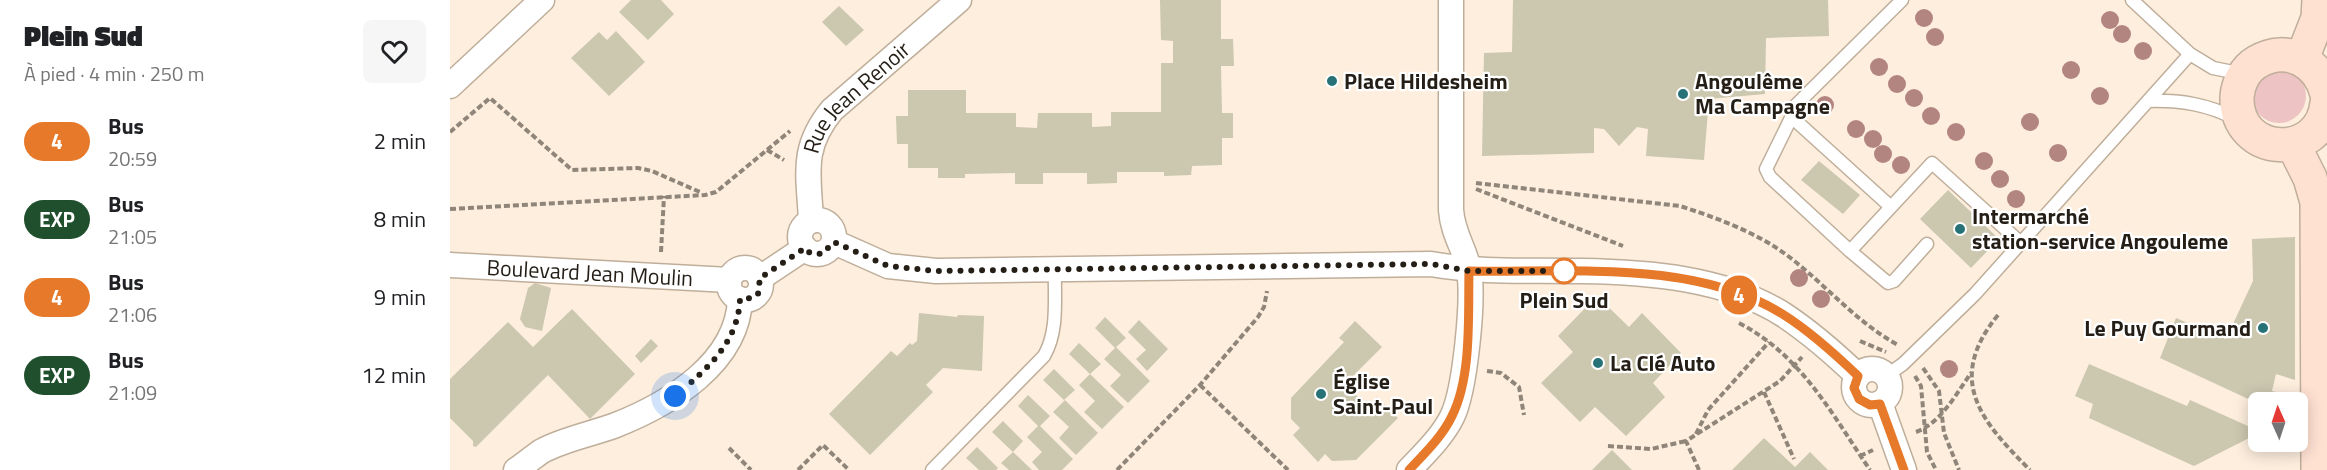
<!DOCTYPE html>
<html lang="fr">
<meta charset="utf-8">
<style>
:root{--surface:#fff;--page:#f6f6f6;--text:#202124;--muted:#757577}
body{margin:0;font-family:"Titillium Web",sans-serif;background:var(--page);color:var(--text);height:100vh;display:flex;flex-direction:column;font-size:22px;white-space:nowrap}
*{box-sizing:border-box;margin:0}
p{font-size:20px;color:var(--muted)}
.icon{flex:none;width:33px;height:33px;fill:none;stroke:currentColor;stroke-width:2;stroke-linecap:round;stroke-linejoin:round}
.map{position:relative;flex:1;overflow:hidden}
.panel{display:flex;flex-direction:column;background:var(--surface);width:450px}
.panel>*{flex:none}
.badge{padding:0 12px;border-radius:20px;font-size:21px;line-height:39px}
.needle{width:39px;rotate:357deg}
.fabs{position:absolute;left:1798px;top:392px;display:grid;gap:12px}
.fabs a{display:grid;place-items:center;width:60px;height:60px;border-radius:9px;background:var(--surface);box-shadow:0 3px 15px #0003;font-size:30px}
.you{position:absolute;width:30px;height:30px;margin:-15px;border:4px solid #fff;border-radius:50%;background:#1a73e8;box-shadow:0 0 0 9px #1a73e833}
.map>.badge{position:absolute;translate:-50% -50%;box-shadow:0 0 0 3px #fff}
.round{display:grid;place-items:center;flex:none;width:63px;height:63px;border-radius:9px;background:var(--page)}
.head{display:flex;align-items:center;justify-content:space-between;height:102px;padding:0 24px}
h1{font-size:28px;font-weight:800;line-height:45px}
ul{padding:0;list-style:none}
li{display:flex;align-items:center;gap:18px;height:78px;padding:0 24px}
li div{flex:1}
li b{display:block;font-size:22px}
li em{font-style:normal}
li .badge{min-width:66px;font-weight:700;text-align:center}
main{display:flex;flex:1;min-height:0}
.map>svg:first-child{display:block}
</style>
<main>
<section class="panel">
<div class="head"><div><h1>Plein Sud</h1><p>À pied · 4 min · 250 m</p></div><a class="round"><svg class="icon" aria-label="heart" viewBox="0 0 24 24"><path d="M12 20l-8-8c-3-5 5-10 8-4 3-6 11-1 8 4z"/></svg></a></div>
<ul>
<li><span class="badge" style="background:#e7792b;color:#fff">4</span><div><b>Bus</b><p>20:59</p></div><em>2 min</em></li>
<li><span class="badge" style="background:#204f2d;color:#fff">EXP</span><div><b>Bus</b><p>21:05</p></div><em>8 min</em></li>
<li><span class="badge" style="background:#e7792b;color:#fff">4</span><div><b>Bus</b><p>21:06</p></div><em>9 min</em></li>
<li><span class="badge" style="background:#204f2d;color:#fff">EXP</span><div><b>Bus</b><p>21:09</p></div><em>12 min</em></li>
</ul>
</section>
<div class="map">
<svg width="1877" height="470" viewBox="0 0 1877 470">
<rect width="100%" height="100%" fill="#fdeede"/>
<path fill="#edc4c3" d="M1802 96a27 27 0 1 1 54 0a27 27 0 1 1-54 0Z"/>
<path fill="#ccc7af" d="M181,0H211L224,14L198,40L169,12Z
M710,0H771V39H783L784,66H771L772,113H783V138H772V165L742,166L741,175L714,176V172H667V183L637,184V173H593V184H565V173L515,174V178H488V168H458V144H447L446,116H458V90H516V113H566V127L587,128L588,113H642V127L661,126V112H711V63H723V41L711,40Z
M1063,0H1378L1379,36L1316,38L1315,94L1259,99L1254,160L1196,156L1198,129L1187,127L1169,146L1154,129L1144,128V153L1032,156L1034,53L1062,52Z
M389,6L414,30L396,46L372,22Z
M166,31L195,62L159,96L121,58L149,32L157,40Z
M1369,161L1410,195L1393,214L1351,180Z
M1498,190L1549,239L1521,268L1470,219Z
M1845,237V380L1826,374L1822,391L1845,396V402H1809V404L1710,358L1726,318L1776,339L1803,281L1802,239Z
M85,283L101,288L92,331L75,327L70,319L78,288Z
M1147,296L1179,327L1192,313L1231,353L1203,383L1215,397L1176,436L1145,407L1130,422L1091,383L1123,352L1108,336Z
M122,309L185,374L140,419L98,375L26,447L23,446V441L0,418V379L58,322L83,347Z
M469,313L507,317L508,315L534,316L532,371L493,368L476,385L483,392L420,455L379,414L441,351L447,356L460,343L462,345L467,341Z
M655,317L676,338L665,348L645,328Z
M689,320L718,349L697,371L686,359L696,350L678,332Z
M905,321L932,347L895,384L918,407L927,397L948,418L906,460L882,461L875,454L868,462L843,435L850,428L841,419V398L894,342L889,338Z
M201,339L208,346L191,363L185,356Z
M629,343L651,364L640,374L674,407L652,429L634,412L645,401L629,385L640,374L619,354Z
M666,347L700,381L678,403L660,386L671,375L654,359Z
M1639,364L1737,406L1740,400L1809,431V433L1744,466L1639,418L1643,404L1625,396Z
M604,369L625,390L614,400L593,380Z
M578,395L600,416L590,426L623,459L612,470H589L582,462L592,452L577,437L588,426L568,406Z
M615,400L648,433L626,455L609,438L619,427L603,412Z
M553,421L573,441L563,452L582,470H559L551,463L563,452L542,432Z
M1314,438L1345,467L1360,452L1378,470H1282Z
M527,447L548,468L546,470H529L516,458Z
M1162,450L1182,470H1142Z"/>
<g fill="none" stroke-linecap="round" stroke-linejoin="round">
<g stroke="#bfae9a" stroke-width="15">
<path id="lane" d="M1452,0L1344,107L1343,114L1346,121L1441,207L1482,163L1571,243
M1682,0L1740,54L1763,68L1793,74
M1698,101C1730,100 1757,104 1786,119
M1343,114L1316,169L1320,177L1400,251L1441,207
M1400,251L1438,283L1444,281L1477,244
M1436,376L1453,364L1525,294L1740,54
M482,470L594,356C609,330 604,298 605,269"/>
</g>
<g stroke="#bfae9a" stroke-width="27">
<g id="street">
<path d="M0,86L92,0"/>
<circle cx="367" cy="237" r="17"/>
<path id="s1" d="M361,221C359,175 350,149 382,110L509,0"/>
<path d="M384,242L438,266L486,271L981,264C1031,273 1080,270 1131,271C1198,272 1276,278 1334,315C1361,333 1385,354 1408,376"/>
<path id="s2" d="M0,265L279,280"/>
<circle cx="295" cy="284" r="16"/>
<path d="M310,278L355,248"/>
<circle cx="1422" cy="387" r="18"/>
<path d="M1430,403L1454,470"/>
<path d="M66,470C75,464 83,457 92,451C114,439 142,434 166,425C219,404 288,363 290,299"/>
<path d="M959,470C974,454 992,437 1002,417C1015,391 1024,300 1019,271C1016,250 1003,236 1001,210V0"/>
</g>
</g>
<g stroke="#bfae9a" stroke-width="36">
<path id="secondary" d="M1852,59L1868,18L1869,0
M1877,94C1869,62 1838,44 1807,62C1795,69 1788,83 1787,97C1785,157 1871,162 1877,103
M1843,144L1860,178L1867,202L1868,470"/>
</g>
<path stroke="#908579" stroke-width="4" stroke-dasharray="6 3" stroke-linecap="butt" d="M0,132L40,98L122,170L188,168L202,171L252,193
M317,150L334,160
M1026,183L1230,206C1267,218 1306,232 1338,256C1376,285 1406,322 1448,345
M1026,189L1173,246
M0,209L255,195L266,192L340,131
M211,252L214,196
M1548,315C1495,380 1531,421 1580,470
M1289,323C1351,355 1382,414 1420,470
M1410,341L1436,352
M1473,368L1489,391L1494,433L1509,470
M1037,371L1051,373L1069,387L1074,415
M1465,376L1471,386L1477,452L1486,470
M750,385L838,470
M1314,392L1344,459
M1466,432C1491,423 1506,394 1521,373
M1246,434L1258,410L1319,342
M1158,446L1201,449L1236,441
M279,448L301,470
M1410,456L1423,450
M348,470L373,445L399,470
M667,470L750,385L808,317L814,307L817,291
M1249,470L1236,441L1330,381L1352,357"/>
<use href="#lane" stroke="#fff" stroke-width="12"/>
<use href="#street" stroke="#fff" stroke-width="24"/>
<use href="#secondary" stroke="#ffe1d2" stroke-width="33"/>
</g>
<g fill="#b38580">
<circle cx="1474" cy="18" r="9"/>
<circle cx="1660" cy="20" r="9"/>
<circle cx="1672" cy="34" r="9"/>
<circle cx="1485" cy="37" r="9"/>
<circle cx="1693" cy="51" r="9"/>
<circle cx="1429" cy="67" r="9"/>
<circle cx="1621" cy="70" r="9"/>
<circle cx="1447" cy="84" r="9"/>
<circle cx="1650" cy="96" r="9"/>
<circle cx="1464" cy="98" r="9"/>
<circle cx="1375" cy="105" r="9"/>
<circle cx="1481" cy="116" r="9"/>
<circle cx="1580" cy="122" r="9"/>
<circle cx="1406" cy="129" r="9"/>
<circle cx="1506" cy="132" r="9"/>
<circle cx="1423" cy="139" r="9"/>
<circle cx="1608" cy="153" r="9"/>
<circle cx="1433" cy="154" r="9"/>
<circle cx="1534" cy="161" r="9"/>
<circle cx="1451" cy="165" r="9"/>
<circle cx="1550" cy="179" r="9"/>
<circle cx="1566" cy="199" r="9"/>
<circle cx="1349" cy="278" r="9"/>
<circle cx="1371" cy="299" r="9"/>
<circle cx="1499" cy="369" r="9"/>
</g>
<g fill="none" stroke-linecap="round" stroke-linejoin="round">
<g stroke="#fff" stroke-width="14">
<path id="line" d="M959,470C974,454 992,437 1002,416C1022,376 1018,315 1019,271C1120,273 1245,259 1334,315C1361,332 1385,354 1408,376L1404,388L1409,399L1420,405L1430,404L1454,470"/>
</g>
<use href="#line" stroke="#e7792b" stroke-width="9"/>
<path stroke="#241e16" stroke-width="6" stroke-dasharray="0 10.8" d="M225,396C257,369 288,343 290,299L302,298L308,294L310,278L355,248L360,253L372,254L384,242L438,266L486,271L981,264L1019,271H1114"/>
</g>
<g fill="#277277" stroke="#fff" stroke-width="2">
<circle cx="882" cy="81" r="6"/>
<circle cx="1233" cy="94" r="6"/>
<circle cx="1510" cy="229" r="6"/>
<circle cx="1813" cy="328" r="6"/>
<circle cx="1148" cy="363" r="6"/>
<circle cx="871" cy="394" r="6"/>
</g>
<circle fill="#fff" stroke="#e7792b" stroke-width="3" cx="1114" cy="271" r="12"/>
<g text-anchor="middle" dominant-baseline="central" stroke-width="4.5" stroke-linejoin="round" paint-order="stroke">
<g font-size="22" font-weight="bold" fill="#241e16" stroke="#fff" text-anchor="start">
<text x="894" y="81">Place Hildesheim</text>
<text x="1245" y="81">Angoulême<tspan x="1245" dy="25">Ma Campagne</tspan></text>
<text x="1522" y="216">Intermarché<tspan x="1522" dy="25">station-service Angouleme</tspan></text>
<text x="1801" y="328" text-anchor="end">Le Puy Gourmand</text>
<text x="1160" y="363">La Clé Auto</text>
<text x="883" y="381">Église<tspan x="883" dy="25">Saint-Paul</tspan></text>
</g>
<g font-size="22" fill="#241e16" stroke="#fff">
<text stroke="none"><textPath href="#s1" startOffset="142">Rue Jean Renoir</textPath></text>
<text stroke="none"><textPath href="#s2" startOffset="140">Boulevard Jean Moulin</textPath></text>
</g>
<g font-size="22" font-weight="bold" fill="#241e16" stroke="#fff">
<text x="1114" y="300">Plein Sud</text>
</g>
</g>
</svg>
<div class="fabs">
<a><svg class="needle" viewBox="-14 -14 28 28"><path d="M0-13l5 13h-10z" fill="#e53935"/><path d="M0 13l5-13h-10z" fill="#757577"/></svg></a>
</div>
<div class="you" style="left:225px;top:396px"></div>
<b class="badge" style="left:1289px;top:295px;background:#e7792b;color:#fff">4</b>
</div>
</main>
